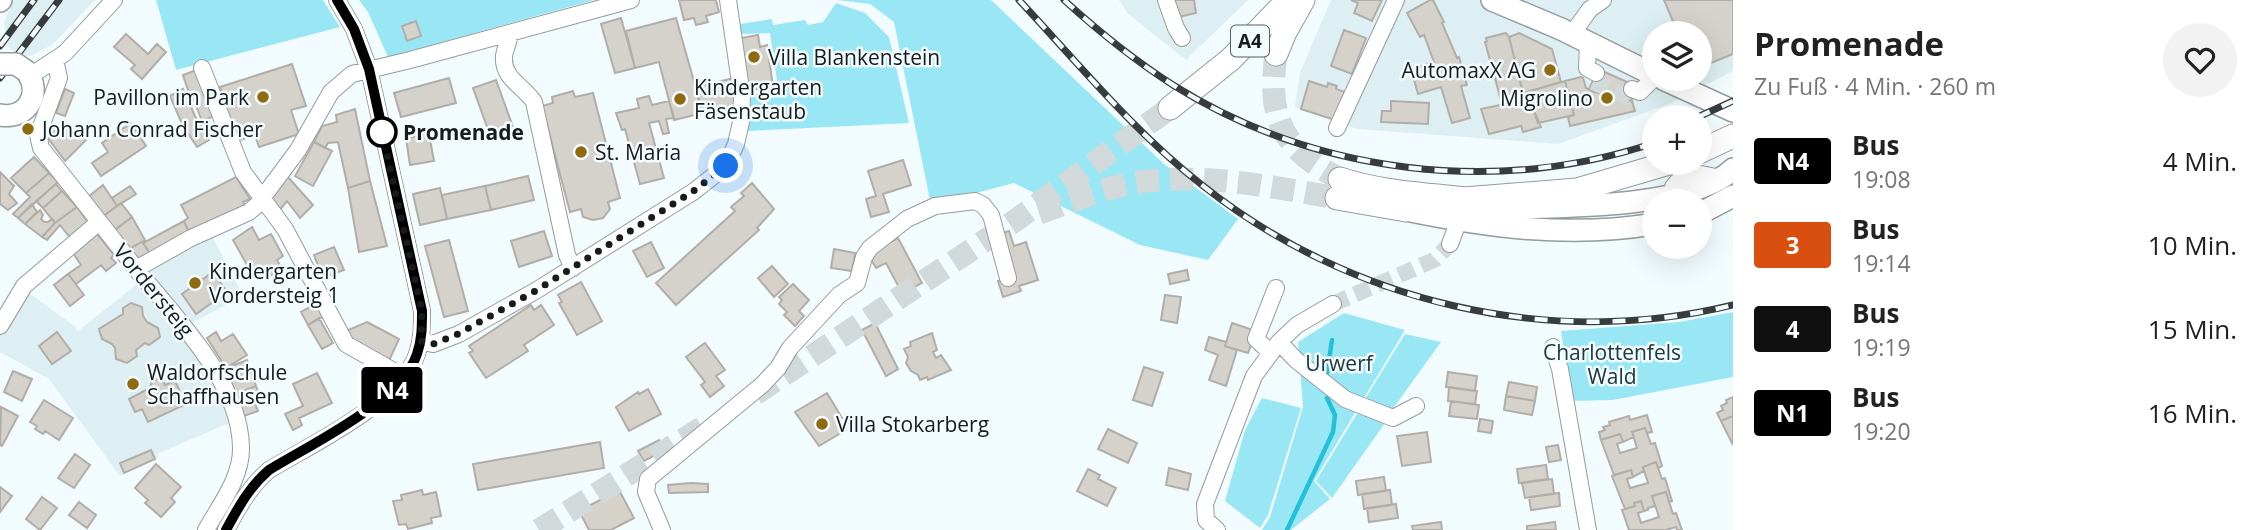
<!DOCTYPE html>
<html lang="de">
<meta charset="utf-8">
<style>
:root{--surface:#fff;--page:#f2f2f2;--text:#222;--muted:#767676}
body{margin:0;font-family:"Open Sans",sans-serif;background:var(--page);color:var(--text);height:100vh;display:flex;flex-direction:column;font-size:26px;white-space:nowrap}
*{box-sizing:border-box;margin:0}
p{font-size:23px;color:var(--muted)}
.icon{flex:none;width:38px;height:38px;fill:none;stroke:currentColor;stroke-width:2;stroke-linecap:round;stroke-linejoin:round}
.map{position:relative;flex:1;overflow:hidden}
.sheet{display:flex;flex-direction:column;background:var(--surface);width:525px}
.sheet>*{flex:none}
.badge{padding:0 14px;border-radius:5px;font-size:24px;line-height:46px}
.tools{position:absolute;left:1642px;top:21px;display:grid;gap:14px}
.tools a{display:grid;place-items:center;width:70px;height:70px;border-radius:50%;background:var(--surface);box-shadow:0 7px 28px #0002;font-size:35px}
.you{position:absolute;width:35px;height:35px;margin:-18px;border:5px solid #fff;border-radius:50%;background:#1a73e8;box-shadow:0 0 0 10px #1a73e833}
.map>.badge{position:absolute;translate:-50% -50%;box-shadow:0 0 0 4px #fff}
.round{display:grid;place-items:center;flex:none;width:74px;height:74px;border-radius:37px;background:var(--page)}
.headline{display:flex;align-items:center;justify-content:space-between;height:119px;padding:0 21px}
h1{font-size:33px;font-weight:700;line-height:52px}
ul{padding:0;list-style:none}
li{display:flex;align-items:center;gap:21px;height:84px;padding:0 21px}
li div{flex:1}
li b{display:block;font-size:26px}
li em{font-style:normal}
li .badge{min-width:77px;font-weight:700;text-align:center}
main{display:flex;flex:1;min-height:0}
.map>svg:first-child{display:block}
</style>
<main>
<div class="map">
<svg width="1733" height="530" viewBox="0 0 1733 530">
<rect width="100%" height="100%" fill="#f2fbfd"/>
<path fill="#ddeff2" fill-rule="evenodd" d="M13,0H95L52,45L30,56L17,55L8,46L4,22Z
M1119,0H1248L1186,60L1128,14Z
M1331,0H1733V71L1669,104L1558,144L1357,129L1295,107L1300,73ZM1654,33H1699V79H1654Z
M211,234L243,296L190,324L142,270Z
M137,284L195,350L216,388L229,423L157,454L158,458L120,476L49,379L0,352V334L6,320L25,290L74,326L78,331Z"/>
<path fill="#99e7f5" d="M156,0H323L340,27L176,70Z
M359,0H594L388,57L368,12Z
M837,0H991L1164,164L1238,219L1208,260L1140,245L1014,183L931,205L894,22L870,4Z
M836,3L865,13L889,37L909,123L748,131L751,95L778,88L770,33L741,34L740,24L772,19L773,25L805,20L808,25L823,22Z
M1733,312V377L1613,400L1572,401L1561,331L1679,322Z
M1344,313L1405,330L1314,481L1330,499L1291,530H1262L1270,517L1303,407L1298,342Z
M1405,334L1441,342L1392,410L1365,399Z
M1262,398L1301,408L1268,515L1260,528L1225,501L1245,430Z
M1358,412L1385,423L1332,498L1316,481Z"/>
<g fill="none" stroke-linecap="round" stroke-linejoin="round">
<path stroke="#23c1d8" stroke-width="4.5" d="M1327,373L1332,340
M1287,530L1333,432L1335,415L1327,398"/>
</g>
<path fill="#d5d2cc" stroke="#b1aea8" stroke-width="2" d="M679,0H716L719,12L706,16L708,22L696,25L694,18L684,20Z
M1169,0H1194L1196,13L1174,18Z
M1351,0H1382L1372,21L1354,13L1358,3Z
M1430,0H1433L1444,22L1442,23L1457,58L1459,57L1467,85L1461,86L1470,118L1452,123L1441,87L1418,94L1411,69L1434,62L1424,35L1420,37L1407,13Z
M1664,0H1733V54L1699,68V33H1678Z
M621,18L635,68L615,73L601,24Z
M676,18L703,113L674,120L659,62L635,68L626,31Z
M416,21L421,36L407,41L402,26Z
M1344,30L1366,38L1352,74L1331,66Z
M1506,33L1509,37L1523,93L1527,92L1529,99L1502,104L1485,42L1487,41L1486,38Z
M1519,33L1552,49L1561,82L1523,93L1509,37Z
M126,34L148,54L157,44L166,52L142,79L131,69L135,65L114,47Z
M758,35L760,47L767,45L773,86L748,91L736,39Z
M292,64L306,106L291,110L299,134L259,147L255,135L237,141L220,87Z
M1598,69L1634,85L1631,93L1632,101L1589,89Z
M196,70L214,116L202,121L193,98L191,99L183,75Z
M1581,77L1583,78L1586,88L1594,92L1632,101L1635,111L1570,126L1568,117L1574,115L1565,81Z
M449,78L456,103L401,117L394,93Z
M730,79L737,105L703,113L695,87Z
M496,80L513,127L490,135L473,88Z
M1309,81L1327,87L1328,83L1337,86L1336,89L1350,94L1335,120L1301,109Z
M1565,81L1574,115L1538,123L1527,92Z
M65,89L74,93L65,116L56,113Z
M183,89L195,116L209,140L197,147L182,124L170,96Z
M573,91L575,97L593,93L620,198L608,202L610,209L603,218L593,220L583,217L581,209L570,212L542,106L553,103L552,97Z
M649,96L652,105L669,101L674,118L666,119L669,133L663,134L659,121L649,123L664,178L640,184L625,129L622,130L616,113L639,108L637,99Z
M1529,99L1541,127L1523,132L1521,126L1489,134L1481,109Z
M1391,101L1429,103L1428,124L1381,122L1382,111H1391Z
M355,109L370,181L348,188L338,142L328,143L325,148L314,142L322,126L337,122L336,115Z
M65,122L86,140L65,161L47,137Z
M131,123L146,146L101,176L92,163L108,152L102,143Z
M429,134L434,161L410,165L406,138Z
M314,142L332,151L313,186L295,176Z
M34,157L49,173L26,193L11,178Z
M903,160L911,185L883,194L889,212L871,217L866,199L876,196L868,171Z
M0,172L14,186L9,194L17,203L8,210L0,204Z
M49,173L58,182L18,218L13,214L30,197L26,193Z
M287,176L313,205L300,218L287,201L278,212L270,199Z
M528,176L534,200L491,210L485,186Z
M236,177L250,199L243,202L245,205L190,235L184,221L188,218L181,205Z
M370,181L387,246L359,252L348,188Z
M752,183L774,209L757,228L759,230L676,305L656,283L735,211L731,207L744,196L741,193Z
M56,184L62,191L43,208L36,201Z
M103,185L117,206L102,217L88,197Z
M130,186L136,194L117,206L112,198Z
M485,186L491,210L447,219L442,195Z
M440,188L447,219L420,225L413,194Z
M62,191L77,207L55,223L43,208Z
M121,203L132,217L112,232L102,217Z
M32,204L37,212L25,224L18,218Z
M77,207L90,225L72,240L60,225L47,240L42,237L55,223Z
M40,210L43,215L41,219L44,222H48L52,219L55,223L42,237L25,224Z
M132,217L145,240L127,250L112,232Z
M184,221L190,235L151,255L143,243Z
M252,227L259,240L271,234L283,256L277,260L283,271L262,278L257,270L251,272L233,240Z
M94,230L114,255L111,258L116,263L106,271L101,265L76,284L68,274L81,265L71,250Z
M544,231L552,256L519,267L511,241Z
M1009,231L1014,246L1026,242L1038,280L1019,286L1021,291L1003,297L998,281L1012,277L999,234Z
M898,238L922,283L902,293L886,263L876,268L869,256L880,250L879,248Z
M145,240L143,243L151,255L137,261L127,250Z
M449,240L468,311L444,317L425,246Z
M651,242L664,268L647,277L633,251Z
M334,247L344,270L323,278L314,255Z
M834,249L855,253L852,271L831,268Z
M772,266L788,284L774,297L758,278Z
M1187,270L1189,280L1170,284L1168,274Z
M213,272L227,292L196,314L182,294Z
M68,274L84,295L70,306L54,285Z
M581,282L602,321L577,335L559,303L562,302L558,295Z
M793,284L809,300L799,311L804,316L795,326L784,315L787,312L779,304L782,300L779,297Z
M1165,295L1181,297L1177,323L1161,320Z
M319,302L326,315L308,325L301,312Z
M131,303L142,307L143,316L147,322L158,328L160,337L149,345L145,343L136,350L137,356L127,363L116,359L115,348L112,344L102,339L99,329L123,314V308Z
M531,305L534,310L541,305L554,325L524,345L528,351L486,378L469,353L473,351L469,346Z
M319,318L333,343L322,349L308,325Z
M367,322L399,339L388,363L357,348L346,331Z
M875,323L898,369L886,376L862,330Z
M1232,323L1256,331L1248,353L1225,346Z
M57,332L71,351L52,364L39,346Z
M216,332L221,341L233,334L247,355L226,368L207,338Z
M932,333L937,350L933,352L936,358L941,355L951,370L928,380L927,377L920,380L918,375L911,371L906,363L908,357L904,349L911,346L910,342Z
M1209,337L1226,342L1225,346L1237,350L1226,386L1209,380L1218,355L1205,350Z
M705,343L725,370L716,376L724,386L710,397L701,385L705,382L686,357Z
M247,360L256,386L236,394L226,368Z
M1144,367L1163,373L1152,406L1133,400Z
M13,371L32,379L22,401L4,392Z
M1448,372L1477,376L1475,391L1446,387Z
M317,373L332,403L299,418L302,425L293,430L285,414L303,406L293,384Z
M158,379L163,381L165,385L175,381L186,404L148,422L142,409L135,412L129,399L150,388L152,381Z
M1509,382L1537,387L1535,401L1506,396Z
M256,386L261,399L254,401L258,411L244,416L236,394Z
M1449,387L1477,391L1475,404L1448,401Z
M648,389L661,414L629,431L616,407L638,392L639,394Z
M827,393L842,418L839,419L846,430L819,446L795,412Z
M1506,396L1535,401L1532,415L1504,410Z
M1733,397V416L1721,421L1717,413L1723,410L1721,406L1727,403L1726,400Z
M44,400L73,418L59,440L45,431L43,434L35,429L37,426L30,422Z
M1451,401L1479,405L1477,419L1449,416Z
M1,407L18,416L2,446L0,445Z
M1647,415L1652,432L1647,433L1645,428L1632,432L1634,437L1623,442L1620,434L1601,440L1599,432L1605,430L1603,427L1610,425L1609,422L1629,416L1630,420Z
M1733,416V445L1721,421Z
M1480,419L1493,421L1491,433L1478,431Z
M1645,428L1651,444L1655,443L1662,466L1658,468L1656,462L1643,467L1644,471L1633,477L1631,470L1614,475L1601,440L1620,434L1623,442L1617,444L1620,453L1637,448L1632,432Z
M1108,429L1137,443L1128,463L1098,449Z
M1427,432L1431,462L1402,466L1397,436Z
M659,440L665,450L644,461L638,451Z
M600,442L604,468L478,490L473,464Z
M1558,445L1561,460L1549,462L1546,447Z
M151,450L155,459L124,473L120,463Z
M75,454L90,465L74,488L58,478Z
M1656,462L1662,479L1665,478L1672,501L1669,502L1666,492L1652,496L1655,506L1648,508V510L1644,511L1641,501L1634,503L1635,506L1625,509L1612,476L1631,470L1633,477L1627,479L1630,488L1648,483L1643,467Z
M156,464L181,487L171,498L175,502L161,517L145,503L148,500L135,488Z
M1546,465L1548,479L1519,483L1517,469Z
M1169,468L1191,474L1188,490L1166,485Z
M1088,469L1100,475L1098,479L1116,488L1107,506L1077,491Z
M1384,477L1386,491L1358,495L1356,481Z
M1552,479L1554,494L1525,498L1522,483Z
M691,483L708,484V492L669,493L668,485Z
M0,487L12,496L0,512Z
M422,490L423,495L436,492L441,516L431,518L432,523L408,529L406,524L399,525L393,501L402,500L401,495Z
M619,490L634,518L611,530H589L579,511Z
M1390,490L1392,505L1364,509L1362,494Z
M1666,492L1673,514L1676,513L1682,530H1677L1676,527L1666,530H1629L1622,510L1635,506L1634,503L1641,501L1644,511L1638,513L1641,523L1659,517L1652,496Z
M1559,493L1560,506L1531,510L1529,497Z
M42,497L57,508L40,530L26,519Z
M79,502L96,515L87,528L69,515Z
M1396,504L1398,518L1369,522L1367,508Z
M1441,522L1442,530H1413L1412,526Z
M1555,522L1556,530H1527V526Z"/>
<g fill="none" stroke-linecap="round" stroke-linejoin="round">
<path stroke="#d1d9db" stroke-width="16" stroke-dasharray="16 8" stroke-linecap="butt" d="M1593,82L1632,99
M1333,304L1434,260L1450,244"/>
<path stroke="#d1d9db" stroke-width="23" stroke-dasharray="23 11" stroke-linecap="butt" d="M1276,54C1267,118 1282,149 1340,179
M1039,213C1072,202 1106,186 1141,182C1207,173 1272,187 1337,198
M755,394L1016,220L1170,108
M539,530L708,424"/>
<g stroke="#949c9e" stroke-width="18">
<path id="minor" d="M1166,0L1176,28L1182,38
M509,34C510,42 505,47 504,56C502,79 524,86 534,102L567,255L573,268
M1572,34L1590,9L1603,0
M1588,42L1587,68L1596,73
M55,60L59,78L38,135L41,148C73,188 105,229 137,270C176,318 240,382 241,447C242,477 220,505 206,530
M202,68L243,172L285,229L346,344L404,377
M30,76L65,53L114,0
M1632,89L1640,92L1654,78
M1337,128L1396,0
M1678,201L1673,187C1686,169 1704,173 1721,179
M1450,244L1459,220
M136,269L191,238L249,212L257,205L298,150L331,92L352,74L410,60L631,0
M0,326L24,286L99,222
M421,341L433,344L459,334L537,290L693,192L726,166L736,144L741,122L742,96L728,0
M1279,342L1296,360L1345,399L1393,418L1416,406
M1553,347L1560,369L1588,530
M1270,352L1256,339L1276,288
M226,530C238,508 249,487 269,470C312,444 401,402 417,354C422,340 422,326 422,311L369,69L354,29L337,0
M662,530L646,492L648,479L762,385L778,368L790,348L839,295L857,283L864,257L870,248L907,219L935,206L975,201L983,205L991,215L1008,278
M1217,530L1206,520L1205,504L1254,376L1279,342L1297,325L1333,304"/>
</g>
<g stroke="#949c9e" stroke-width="24">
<path id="major" d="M1492,0L1561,29L1654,75
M0,1L1,0
M1663,79L1733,111
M0,115C28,120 43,92 26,71
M1406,210C1488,227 1569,238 1654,224
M1699,214L1733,196
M1459,220L1465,212L1474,209C1536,206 1689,212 1733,169"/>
</g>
<g stroke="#949c9e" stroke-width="25">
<path id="highway" d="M1276,54L1285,32L1303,0
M1170,108L1231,59L1288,0
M1699,152L1733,136
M1340,179C1385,194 1432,194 1479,201
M1337,198L1406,210
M1464,199L1577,190L1669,163"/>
</g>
<use href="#minor" stroke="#fff" stroke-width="16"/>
<use href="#major" stroke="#fff" stroke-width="21"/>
<use href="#highway" stroke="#fff" stroke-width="23"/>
<g stroke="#383c3d" stroke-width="7">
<path id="rail" d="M1019,0C1078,63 1134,132 1202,185C1349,302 1549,350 1733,305
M1064,0C1098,31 1134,60 1173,85C1315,174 1495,196 1654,143
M0,46L34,0
M0,78L59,0
M1698,117L1733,101"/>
</g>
<use href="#rail" stroke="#f2fbfd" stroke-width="4.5" stroke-dasharray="13" stroke-linecap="butt"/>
<g stroke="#949c9e" stroke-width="24" stroke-linecap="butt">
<path id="major-bridge" d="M0,64H16L26,71"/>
</g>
<use href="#major-bridge" stroke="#fff" stroke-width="21"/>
</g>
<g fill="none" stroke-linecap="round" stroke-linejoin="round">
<g stroke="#fff" stroke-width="16">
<path id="line" d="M226,530C238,508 249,487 269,470C311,444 401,402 417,354C422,340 422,326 422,311L369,69L354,29L337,0"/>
</g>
<use href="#line" stroke="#000" stroke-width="10"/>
<path stroke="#181b1b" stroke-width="7" stroke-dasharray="0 12.6" d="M382,132L422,311L421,341L433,344L458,334L537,290L692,192L726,166"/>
</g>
<g fill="#8f6a0f" stroke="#f2fbfd" stroke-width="2.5">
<circle cx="754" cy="57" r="7"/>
<circle cx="1550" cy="70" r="7"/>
<circle cx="263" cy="97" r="7"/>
<circle cx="1607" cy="98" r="7"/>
<circle cx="680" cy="99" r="7"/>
<circle cx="28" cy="129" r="7"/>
<circle cx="581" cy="152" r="7"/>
<circle cx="195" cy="283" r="7"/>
<circle cx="133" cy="384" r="7"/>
<circle cx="822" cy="424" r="7"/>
</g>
<circle fill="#fff" stroke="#000" stroke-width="3.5" cx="382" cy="132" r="14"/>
<g text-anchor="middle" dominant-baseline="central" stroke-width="5" stroke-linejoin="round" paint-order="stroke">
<rect fill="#f2fbfd" stroke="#595e5f" stroke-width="2" x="1231" y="25.5" width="38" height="31" rx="5"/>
<g font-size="19" font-weight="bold" fill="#181b1b">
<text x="1250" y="41">A4</text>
</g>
<g font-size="21" fill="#181b1b" stroke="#f2fbfd" text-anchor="start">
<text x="768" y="57">Villa Blankenstein</text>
<text x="1536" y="70" text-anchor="end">AutomaxX AG</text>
<text x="694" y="87">Kindergarten<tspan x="694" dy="24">Fäsenstaub</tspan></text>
<text x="249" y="97" text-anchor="end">Pavillon im Park</text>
<text x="1593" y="98" text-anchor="end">Migrolino</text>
<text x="42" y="129">Johann Conrad Fischer</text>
<text x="595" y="152">St. Maria</text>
<text x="209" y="271">Kindergarten<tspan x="209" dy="24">Vordersteig 1</tspan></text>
<text x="147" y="372">Waldorfschule<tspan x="147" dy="24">Schaffhausen</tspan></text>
<text x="836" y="424">Villa Stokarberg</text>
</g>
<g font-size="21" font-weight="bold" fill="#181b1b" stroke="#f2fbfd" text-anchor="start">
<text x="403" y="132">Promenade</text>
</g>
<g font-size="21" fill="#181b1b" stroke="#f2fbfd">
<text transform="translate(154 290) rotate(51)">Vordersteig</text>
</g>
<g font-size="21" fill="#21393d" stroke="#f2fbfd">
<text x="1612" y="352">Charlottenfels<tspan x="1612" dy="24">Wald</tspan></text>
<text x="1339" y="363">Urwerf</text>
</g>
</g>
</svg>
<div class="tools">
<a><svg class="icon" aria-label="layers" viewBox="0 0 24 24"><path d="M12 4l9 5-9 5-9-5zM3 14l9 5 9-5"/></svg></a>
<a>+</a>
<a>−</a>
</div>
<div class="you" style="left:726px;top:166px"></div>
<b class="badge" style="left:392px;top:390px;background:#000;color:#fff">N4</b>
</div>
<section class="sheet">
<div class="headline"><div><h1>Promenade</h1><p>Zu Fuß · 4 Min. · 260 m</p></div><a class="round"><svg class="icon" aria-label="heart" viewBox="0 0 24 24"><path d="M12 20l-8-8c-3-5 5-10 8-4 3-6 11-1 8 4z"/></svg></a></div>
<ul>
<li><span class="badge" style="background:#000;color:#fff">N4</span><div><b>Bus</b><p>19:08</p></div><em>4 Min.</em></li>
<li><span class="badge" style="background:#d94f10;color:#fff">3</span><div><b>Bus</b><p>19:14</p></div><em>10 Min.</em></li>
<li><span class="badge" style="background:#101010;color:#fff">4</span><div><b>Bus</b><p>19:19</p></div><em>15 Min.</em></li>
<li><span class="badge" style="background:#000;color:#fff">N1</span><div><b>Bus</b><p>19:20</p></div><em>16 Min.</em></li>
</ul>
</section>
</main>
